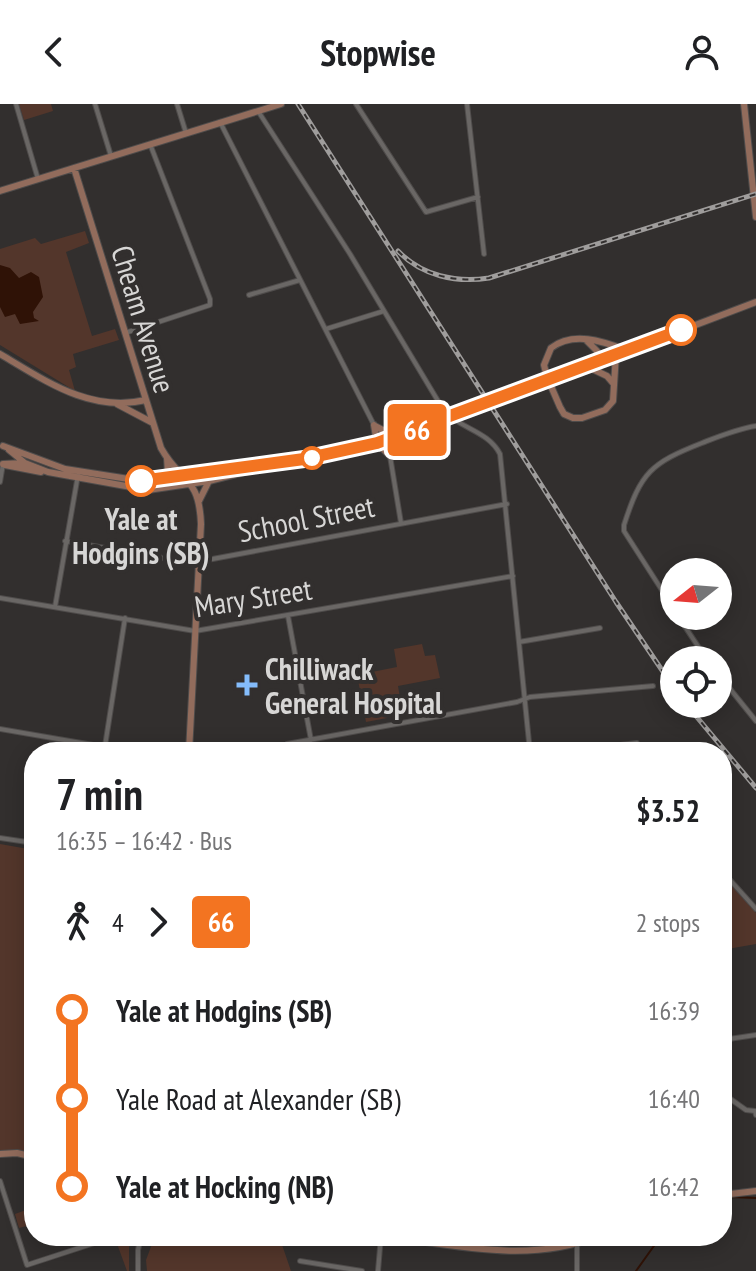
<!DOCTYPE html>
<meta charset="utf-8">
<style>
:root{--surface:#fff;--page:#f6f6f6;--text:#202124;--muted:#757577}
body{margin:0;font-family:"PT Sans Narrow",sans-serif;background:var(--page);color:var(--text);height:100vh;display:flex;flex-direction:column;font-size:30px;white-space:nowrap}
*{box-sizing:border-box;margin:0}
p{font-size:26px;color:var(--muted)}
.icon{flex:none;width:44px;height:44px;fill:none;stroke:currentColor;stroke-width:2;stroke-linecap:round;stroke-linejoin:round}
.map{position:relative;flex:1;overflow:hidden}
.sheet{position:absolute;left:24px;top:638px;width:708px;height:504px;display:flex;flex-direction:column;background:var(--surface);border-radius:32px;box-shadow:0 4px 20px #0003}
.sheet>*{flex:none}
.badge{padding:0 16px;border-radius:6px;font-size:28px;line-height:52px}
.needle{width:52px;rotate:253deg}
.buttons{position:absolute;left:660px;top:454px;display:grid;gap:16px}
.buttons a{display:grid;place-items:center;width:72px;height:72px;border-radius:50%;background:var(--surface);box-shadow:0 4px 20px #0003;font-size:40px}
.map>.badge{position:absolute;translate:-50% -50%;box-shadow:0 0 0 4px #fff}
.legs{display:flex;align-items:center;gap:12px;height:88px;padding:0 32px;font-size:26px}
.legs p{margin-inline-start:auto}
.head{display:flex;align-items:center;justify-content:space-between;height:136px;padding:0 32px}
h1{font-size:44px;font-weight:700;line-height:60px}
ul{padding:0 32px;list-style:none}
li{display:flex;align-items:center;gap:28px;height:88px;font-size:30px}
li i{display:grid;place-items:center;width:12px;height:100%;margin:0 10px;background:currentColor}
li i::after{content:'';width:20px;height:20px;margin:-10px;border:6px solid;border-radius:50%;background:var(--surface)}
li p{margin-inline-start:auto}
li:first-child i{background:linear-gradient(#0000 50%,currentColor 0)}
li:last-child i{background:linear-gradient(currentColor 50%,#0000 0)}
header{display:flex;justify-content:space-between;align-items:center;height:104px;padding:0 32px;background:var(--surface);font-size:36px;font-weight:700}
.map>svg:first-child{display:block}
</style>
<header><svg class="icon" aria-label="back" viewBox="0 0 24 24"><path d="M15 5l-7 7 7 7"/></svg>Stopwise<svg class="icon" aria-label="person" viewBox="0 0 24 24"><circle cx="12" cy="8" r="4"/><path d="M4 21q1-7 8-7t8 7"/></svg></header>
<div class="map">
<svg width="756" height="1167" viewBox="0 0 756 1167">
<rect width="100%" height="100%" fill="#322f2e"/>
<path fill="#53362b" d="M19,0H51L53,7L24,16Z
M85,127L89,139L66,148L92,232L115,225L119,236L73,250L76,263L69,266L75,287L0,241V145L35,134L41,140Z
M422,540L425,552L435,551L440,574L398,582L403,611L366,618L357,571L397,563L394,545Z
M0,740L34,746V1051L0,1048Z
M722,771L756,809V840L722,846Z
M34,1103V1120L19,1124L15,1110Z
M132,1132L129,1143V1167H127L116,1137Z
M155,1132H279L291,1167H147L146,1156Z"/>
<path fill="#2f1206" d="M0,161L10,164L19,174L31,168L39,173L43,193L33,208L34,214L39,217L20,220L15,210L5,213L0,203Z"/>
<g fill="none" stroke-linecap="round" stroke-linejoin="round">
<path stroke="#2f1206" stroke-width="2" d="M722,1096L731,1093L756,1094
M636,1167L661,1132"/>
<g stroke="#4f4c4b" stroke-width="6">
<path id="street" d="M16,0L38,75
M95,0L111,52
M177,0L186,29
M356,0L426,108L478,93
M467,0L484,150
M258,7L350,150L444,307C461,325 488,327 500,350L530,648
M220,18L374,321
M249,191L300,176
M326,225L384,207
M125,229L210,201V195L150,40
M390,352L401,419
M0,378L3,360
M65,437L191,459L507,400
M0,494L195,527L513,472
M55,503L78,371
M674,505L624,427V421C641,368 651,359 702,339C720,332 737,325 756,322
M288,512L311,636
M678,512L707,556
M519,538L600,524
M718,570L756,617
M0,625L134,648
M105,642L125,514
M579,646L637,639
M282,648L287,640L517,598L530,593L653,582
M0,734L34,739
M722,767L756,805
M722,936L756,931
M722,989L746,1006L755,1007L756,1011
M0,1077L27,1161L116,1132
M300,1157L362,1167
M138,1167V1146L141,1132
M378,1167L381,1132
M577,1167V1132"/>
</g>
<g stroke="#4f4c4b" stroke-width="8">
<path id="secondary" d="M744,0L756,113
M74,64L161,344C181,380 199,371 201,420L189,648
M0,87L281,0
M586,236L597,247V257
M0,250C46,277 90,309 146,296
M616,250L613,297L605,306L582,314H573L564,310L560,303L547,273L544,261L551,244C573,227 602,237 626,246
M586,262L607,272L613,279
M556,274L756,198
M117,300L153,319
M374,321L377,339L390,352
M375,322L396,333
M3,342L65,365L148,378L321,353L377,339L421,324
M9,346L25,359L48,368L148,386L209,377L260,364
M3,360L23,359
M5,361L41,368
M165,376L168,369L167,354
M199,397L209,377
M0,1050L17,1049L34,1053
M722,1091L756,1087
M384,1132C454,1141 530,1160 598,1132"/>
</g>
<use href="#street" stroke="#6a6765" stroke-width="4"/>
<use href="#secondary" stroke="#926c5c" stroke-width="6"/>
<g stroke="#9f9d9c" stroke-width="5">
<path id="rail" d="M298,0L616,498L674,584
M398,147C422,172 456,179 489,174L756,90
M686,600L756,684"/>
</g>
<use href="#rail" stroke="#322f2e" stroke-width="2" stroke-dasharray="6" stroke-linecap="butt"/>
<g stroke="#4f4c4b" stroke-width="8" stroke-linecap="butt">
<path id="secondary-bridge" d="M421,324L556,274"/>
</g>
<use href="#secondary-bridge" stroke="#926c5c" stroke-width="6"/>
</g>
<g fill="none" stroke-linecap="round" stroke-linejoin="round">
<g stroke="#fff" stroke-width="18">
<path id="line-1" d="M141,377L304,355L377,339L681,226"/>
</g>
<use href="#line-1" stroke="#f37421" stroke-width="12"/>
</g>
<g fill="#fff" stroke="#f37421" stroke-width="4">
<circle cx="681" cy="226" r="14"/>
<circle cx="312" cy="354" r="10"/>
<circle cx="141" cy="377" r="14"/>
</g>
<path fill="#84bcfb" stroke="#322f2e" stroke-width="3" d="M243 569h8v8h8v8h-8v8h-8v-8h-8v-8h8z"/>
<g text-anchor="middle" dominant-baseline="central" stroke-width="8" stroke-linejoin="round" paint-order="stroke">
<g font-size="30" fill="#d7d6d5" stroke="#322f2e">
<text transform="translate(144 215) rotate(73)">Cheam Avenue</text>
<text transform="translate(306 414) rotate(-11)">School Street</text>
<text transform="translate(253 493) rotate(-9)">Mary Street</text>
</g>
<g font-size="30" font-weight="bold" fill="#d7d6d5" stroke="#322f2e">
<text x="141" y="414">Yale at<tspan x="141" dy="34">Hodgins (SB)</tspan></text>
</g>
<g font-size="30" font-weight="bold" fill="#d7d6d5" stroke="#322f2e" text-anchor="start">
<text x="265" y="564">Chilliwack<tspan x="265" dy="34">General Hospital</tspan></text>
</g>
</g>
</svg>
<div class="buttons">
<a><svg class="needle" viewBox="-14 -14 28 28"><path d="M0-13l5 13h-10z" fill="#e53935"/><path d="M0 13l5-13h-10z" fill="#757577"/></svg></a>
<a><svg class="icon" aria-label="locate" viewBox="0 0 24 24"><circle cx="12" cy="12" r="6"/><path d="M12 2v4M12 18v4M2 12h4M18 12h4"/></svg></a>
</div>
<b class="badge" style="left:417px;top:326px;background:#f37421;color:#fff">66</b>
<section class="sheet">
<div class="head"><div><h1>7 min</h1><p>16:35 – 16:42 · Bus</p></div><b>$3.52</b></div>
<div class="legs"><svg class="icon" aria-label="walk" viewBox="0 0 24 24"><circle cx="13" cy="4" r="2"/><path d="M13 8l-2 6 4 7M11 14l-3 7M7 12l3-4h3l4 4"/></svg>4<svg class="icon" aria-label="forward" viewBox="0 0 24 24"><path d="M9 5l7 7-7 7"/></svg><b class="badge" style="background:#f37421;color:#fff">66</b><p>2 stops</p></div>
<ul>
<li><i style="color:#f37421"></i><b>Yale at Hodgins (SB)</b><p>16:39</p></li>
<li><i style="color:#f37421"></i><span>Yale Road at Alexander (SB)</span><p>16:40</p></li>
<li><i style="color:#f37421"></i><b>Yale at Hocking (NB)</b><p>16:42</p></li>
</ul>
</section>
</div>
